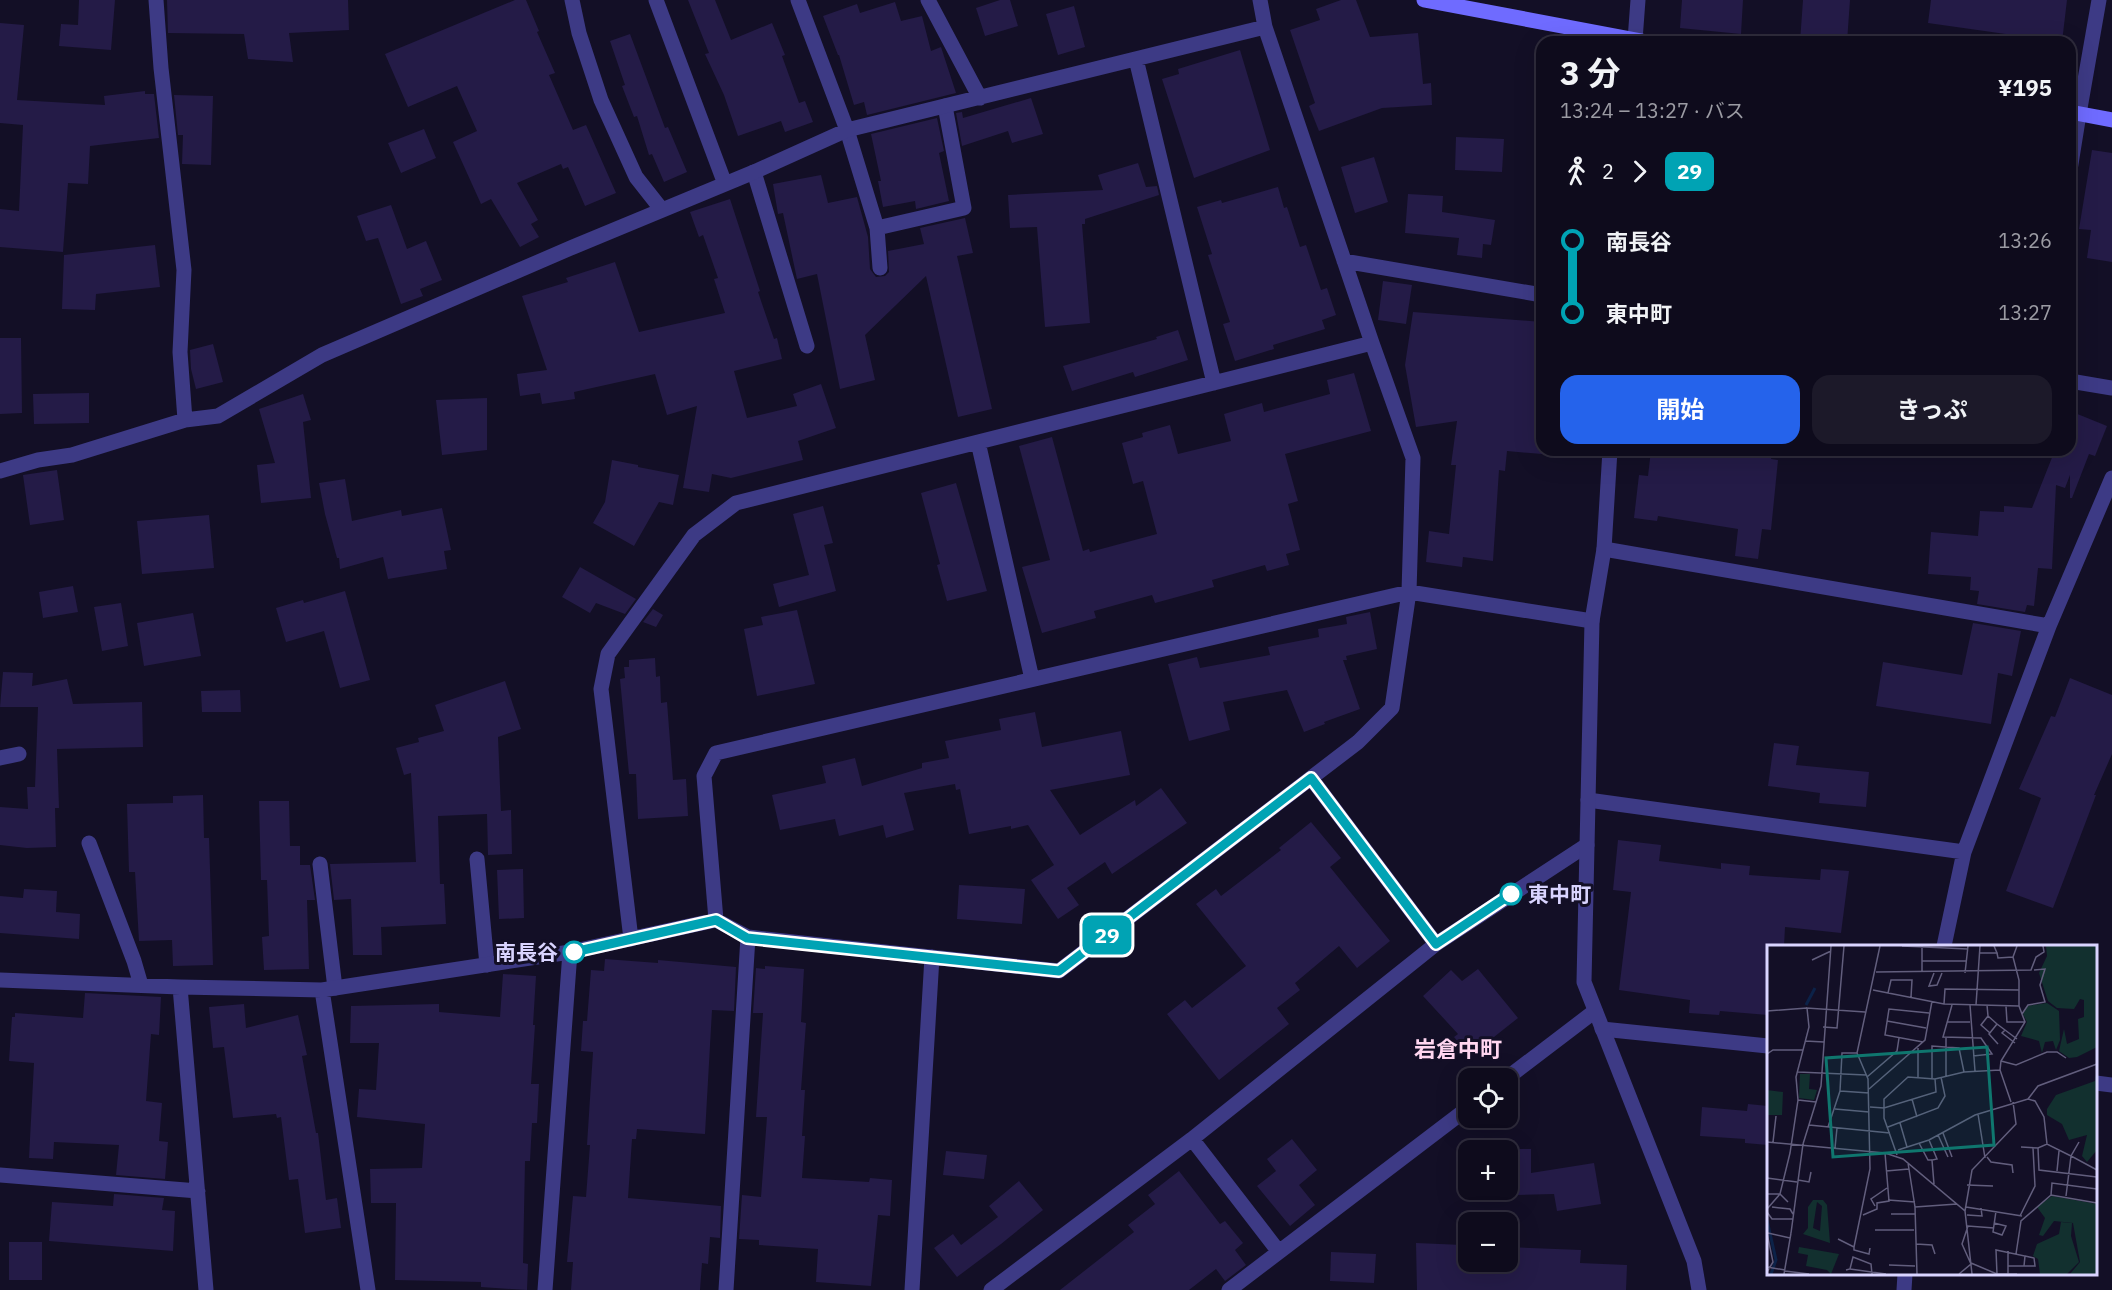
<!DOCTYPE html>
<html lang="ja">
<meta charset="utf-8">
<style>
:root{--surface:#0e0b1c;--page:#1c1929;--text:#f1f3f6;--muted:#9b9ba3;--line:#2e2b3b;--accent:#2563eb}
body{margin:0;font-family:"IBM Plex Sans","Noto Sans JP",sans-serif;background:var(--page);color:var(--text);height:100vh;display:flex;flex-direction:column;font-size:22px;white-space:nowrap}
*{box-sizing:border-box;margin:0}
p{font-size:20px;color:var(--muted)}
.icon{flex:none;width:33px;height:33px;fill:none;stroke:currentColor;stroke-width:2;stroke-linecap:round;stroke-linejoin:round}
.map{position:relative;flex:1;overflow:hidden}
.sheet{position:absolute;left:1536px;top:36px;width:540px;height:420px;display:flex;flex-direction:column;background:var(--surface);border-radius:18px;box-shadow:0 6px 24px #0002,0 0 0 2px var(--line)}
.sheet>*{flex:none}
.badge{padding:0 12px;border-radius:9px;font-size:21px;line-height:39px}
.tools{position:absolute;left:1458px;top:1068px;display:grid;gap:12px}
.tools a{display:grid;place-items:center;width:60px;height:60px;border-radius:12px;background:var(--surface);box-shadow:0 6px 24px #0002,0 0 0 2px var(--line);font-size:30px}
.map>.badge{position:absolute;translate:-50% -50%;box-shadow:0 0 0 3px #fff}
.legs{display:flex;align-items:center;gap:9px;height:66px;padding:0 24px;font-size:20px}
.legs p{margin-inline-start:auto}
.summary{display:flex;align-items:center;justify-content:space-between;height:102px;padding:0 24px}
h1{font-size:33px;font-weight:700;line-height:45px}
.action{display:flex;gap:12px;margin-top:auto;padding:12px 24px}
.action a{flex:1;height:69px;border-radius:18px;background:var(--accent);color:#fff;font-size:24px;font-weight:700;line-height:69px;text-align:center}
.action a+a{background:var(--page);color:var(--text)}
ul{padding:0 24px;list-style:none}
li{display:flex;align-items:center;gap:21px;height:72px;font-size:22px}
li i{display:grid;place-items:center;width:9px;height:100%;margin:0 8px;background:currentColor}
li i::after{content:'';width:15px;height:15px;margin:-8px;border:4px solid;border-radius:50%;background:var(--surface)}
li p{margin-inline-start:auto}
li:first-child i{background:linear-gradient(#0000 50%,currentColor 0)}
li:last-child i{background:linear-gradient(currentColor 50%,#0000 0)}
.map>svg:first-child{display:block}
</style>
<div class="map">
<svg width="2112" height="1290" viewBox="0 0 2112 1290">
<rect width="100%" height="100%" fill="#130f26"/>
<path fill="#241b47" d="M79,0H115L111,50L59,46L61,24L78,25Z
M167,0H348L349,30L289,33L293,62L248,59L244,34L168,33Z
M515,0H526L539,31L537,32L555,73L549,75L573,130L586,125L616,193L585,206L568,167L563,169L561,164L517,183L538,220L531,224L539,237L520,247L491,199L481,204L453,142L477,131L457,86L408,107L385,54Z
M688,0H715L731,40L772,23L785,55L782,56L799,103L805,101L813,122L785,132L781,121L738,136L724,95L705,54L709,53Z
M1000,0H1010L1018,26L985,36L976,8Z
M1341,0H1356L1370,37L1418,33L1423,84L1431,83L1432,105L1382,108L1319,131L1309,106L1315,103L1290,30L1320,20L1316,9Z
M1682,0H1743L1741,34L1680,28Z
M1803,0H1850L1847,42H1800Z
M1931,0H2067L2062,42L1928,23Z
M895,2L901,21L922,16L931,51L941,47L956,93L867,115L864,102L854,105L839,55H838L823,16L857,4L860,13Z
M1074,6L1085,47L1058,55L1046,14Z
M0,23L24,25L17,100L105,105L104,96L145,91V94H154L159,138L90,146L88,184L68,183L63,252L0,247V209L19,211L23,125L0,123Z
M630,34L665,128L668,127L687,172L664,182L652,154L649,155L637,116L634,117L622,86L625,85L610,41Z
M1240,50L1270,150L1194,178L1162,79L1179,74L1178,69Z
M174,95L213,96L211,165L182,164L183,135H178Z
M1031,98L1043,134L1012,143L1008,131L962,146L956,113L962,112L963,118Z
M937,118L944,151L939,153L949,201L916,209L915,201L883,207L878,181H881L871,134Z
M424,129L436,158L401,173L388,143Z
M1456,137L1504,139L1502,172L1455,170Z
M2092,150L2112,153V262L2087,258L2091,230L2079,229Z
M1374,157L1388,202L1355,213L1341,167Z
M1138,163L1146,187L1157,186L1159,195L1085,219V224H1082L1090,323L1045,327L1037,227L1010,228L1008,195L1103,190L1098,175Z
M821,175L828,203L857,197L868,237L870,269L876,277L885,276L889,272L888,251L924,244L920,228L965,218L973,253L957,256L992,409L958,417L926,276L865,335L875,380L840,389L817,274L797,279L783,213L778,214L773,184Z
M1278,187L1284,208L1287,207L1300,247L1306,245L1321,290L1327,288L1336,315L1322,320L1325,329L1273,345L1274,349L1235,361L1223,324L1230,322L1208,255L1212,254L1197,207L1221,200L1222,203Z
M1408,194L1443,196L1442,212L1495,220L1491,245L1483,244L1482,258L1457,255L1459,238L1405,233Z
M730,199L760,291L758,292L774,339L777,338L782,359L734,371L747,418L797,406L793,394L821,384L836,428L798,441L803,460L731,478L712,474L709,492L683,488L697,406L667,415L655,374L574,392L575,399L542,404L540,393L520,396L517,374L547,370L522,296L568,282L566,278L615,262L639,332L725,313L714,279L718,278L703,235L699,237L690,212Z
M391,205L407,249L426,241L442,280L420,289L423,296L401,304L378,238L366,241L357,216Z
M155,245L160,287L96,294L95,310L62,309L64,255Z
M1383,281L1412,285L1406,324L1378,320Z
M1413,312L1542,322V454L1507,451L1505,471L1499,470L1493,561L1463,557L1462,567L1426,562L1429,531L1449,534L1456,465H1451L1457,421L1416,427L1405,365Z
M1178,330L1188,360L1135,377L1133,372L1072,391L1063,366L1157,339L1156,337Z
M0,338H21L22,413L0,414Z
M213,344L223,382L196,389L191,369L190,350Z
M1354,373L1371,431L1285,454L1298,501L1288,504L1300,550L1286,554L1289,565L1267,571L1265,565L1212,580L1214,587L1155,603L1152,595L1094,611L1096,618L1042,633L1022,567L1050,560L1019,446L1052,437L1083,551L1089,549L1090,552L1157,534L1143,481L1133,484L1122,443L1143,437L1142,433L1170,425L1178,454L1231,441L1224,414L1262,403L1264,412L1330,394L1327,380Z
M89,393V423L34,424L33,394Z
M303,394L311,420L303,422L311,498L261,503L257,465L275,463L259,409Z
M487,398V450L442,455L436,400Z
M2070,411L2107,426L2095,456L2089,454L2072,498H2070V475L2065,488L2056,485L2052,569L2038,568L2034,606L2027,605L2025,612L1977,604L1979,591L1970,590L1971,577L1928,574L1931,532L1978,536L1980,511L2004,512V506L2032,508L2055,450H2070Z
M1651,450H1699L1720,453V450H1744V452L1772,455L1771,459L1778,460L1771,530L1762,529L1758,559L1735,556L1738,529L1658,516L1657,521L1634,518L1639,475L1648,476Z
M612,460L638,465V467L679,475L673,505L659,502L634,546L593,523L605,502Z
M57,470L64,520L30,525L23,475Z
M345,479L352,521L401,510L402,516L442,508L451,550L444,551L447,569L388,579L383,557L340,569L339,558H337L325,514L319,483Z
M956,483L987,591L947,601L937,565L940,564L921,493Z
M823,506L833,543L824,545L836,591L779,607L773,584L809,575L793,514Z
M209,515L214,568L142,574L137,521Z
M580,567L636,599L625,614L596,603L590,613L562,597Z
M73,586L78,612L43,618L39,592Z
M345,591L370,680L340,688L324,631L286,642L276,608L303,600L304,603Z
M121,603L128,646L102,651L94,607Z
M653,609L663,615L656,627L643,622Z
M797,610L815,684L757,696L744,629L763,625L761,617Z
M1370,612L1377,649L1346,656L1347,660H1343L1360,709L1324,722L1325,724L1304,732L1287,690L1223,702L1230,730L1189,741L1168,664L1197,657L1200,668L1270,655L1268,647L1319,637L1318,629L1347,624L1346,617Z
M193,613L201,656L144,666L137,623Z
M1973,623L2021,631L2012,676L1998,673L1991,724L1876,706L1883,662L1962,675Z
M655,658L656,677L660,676L661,703L667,702L673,780L686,779L688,816L638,819L636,774H629L620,679L625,678L624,667H629V660Z
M3,672L33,673L32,686L67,679L73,704L142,702L143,747L57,749L59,808H55L56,847L27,848L0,845V807L28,809L27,787H35L38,707H0Z
M2070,678L2112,695V754L2094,795H2096L2053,908L2006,891L2041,798L2019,789L2051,716L2055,717Z
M505,681L521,729L498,737L501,811L511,810L512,854L488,855L487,814L438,816L440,884H444L446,924L381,927L382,955H353L351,899L334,900L330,864L416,862L411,773L404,775L396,748L419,742L418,738L444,731L435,705Z
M240,690L241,712H202L201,691Z
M1035,712L1042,747L1121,731L1130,775L1050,790L1080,835L1135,800L1136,806L1161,788L1187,823L1112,874L1105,862L1067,888L1079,905L1058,919L1031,880L1054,865L1028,825L1011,829V826L969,834L960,789L956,790L955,784L904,793L914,830L886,838L883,825L839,836L835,819L780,830L772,795L826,783L822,766L855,758L862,786L922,768V763L949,758L945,741L1001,730L999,719Z
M1774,743L1799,746L1796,765L1869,772L1866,807L1819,803L1820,793L1768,786Z
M203,795L204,838H209L213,965L173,966L172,940L139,941L135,872H129L127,804L173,803V796Z
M259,801H289L290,846H300V865H310L315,900H307L309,969L264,970L262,937L269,936L267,880H261Z
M1311,822L1341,858L1330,867L1390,941L1357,968L1339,946L1295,983L1300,990L1277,1008L1289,1024L1219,1080L1167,1014L1185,1000L1192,1008L1246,966L1196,904L1216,889L1221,896L1281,850L1279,848Z
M1618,840L1661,845L1659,861L1721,869V863L1750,866L1749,875L1820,880L1821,869L1849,871L1841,933L1785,927L1784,946H1768V1015L1720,1011L1719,1015L1689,1013L1690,1000L1619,990L1631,892L1613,890Z
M523,869L524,918L499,919L497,870Z
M959,885L1025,889L1022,924L957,919Z
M24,889L57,891L56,912L80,914L79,939L0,933V896L23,898Z
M605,959L658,963V960L736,967L734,1011L712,1010L705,1134L637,1129L636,1139H632L628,1198L721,1206L720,1238L710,1237L708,1264L702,1263L700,1290H571L573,1262H567L573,1196L586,1197L590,1145H587L593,1052L581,1051L583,1021H587L591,970L604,971Z
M765,966L804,969L801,1022L806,1023L801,1090H805L802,1136H805L802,1178L869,1182L870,1178L892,1180L890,1216L878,1215L871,1286L816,1282L818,1249L759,1245V1240L739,1239L742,1195L761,1197L767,1117H756L763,1013H753L756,968L765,969Z
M1478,969L1518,1018L1470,1056L1454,1037L1458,1034L1423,996L1451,970L1462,981Z
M503,974L536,976L533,1025H535L531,1084H539L537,1123H532L530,1161H525L523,1263L528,1264L527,1290L481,1287V1282L395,1280L396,1203H371L370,1169L422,1168L425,1124L357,1117L359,1089L376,1090L379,1043H350L351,1006L439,1004V1012L500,1017Z
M85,993L161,997L159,1035L151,1034L146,1101L162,1103L159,1141L168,1142L165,1179L116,1175L119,1145L54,1142L53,1159L29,1158L34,1063L9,1061L12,1017H15V1013L83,1018Z
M244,1004L246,1028L298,1015L307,1055L302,1056L316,1133H318L326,1200L337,1198L341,1228L305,1233L298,1179L289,1180L281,1117L277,1118L276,1114L233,1118L224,1047L213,1048L209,1007Z
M1748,1104L1768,1106V1145L1745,1143V1139L1700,1136L1702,1107L1747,1111Z
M1292,1139L1317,1170L1299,1185L1315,1205L1290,1226L1257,1186L1276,1171L1267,1159Z
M1504,1149H1531V1173L1594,1163L1601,1204L1557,1211L1554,1194L1476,1196L1475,1190H1508V1150Z
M946,1151L987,1155L984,1179L943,1175Z
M1179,1171L1220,1224L1225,1221L1243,1243L1235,1250L1246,1265L1225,1281L1216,1269L1189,1290H1060L1134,1232L1128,1225L1155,1204L1148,1195Z
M1019,1181L1043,1210L1001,1244L957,1277L934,1248L953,1234L961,1245L998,1217L989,1206Z
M114,1194L164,1198L162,1210L175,1211L173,1251L49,1241L52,1202L113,1206Z
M9,1242H42V1280H9Z
M1416,1243L1463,1245L1464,1262H1508V1247L1581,1250L1580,1263L1627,1265L1626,1290H1417Z
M1331,1252L1376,1254L1374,1283L1330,1281Z"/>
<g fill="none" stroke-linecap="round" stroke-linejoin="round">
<path stroke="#3d3a85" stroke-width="15" d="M2079,114L2099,0
M847,130L877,228L880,268
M754,172L807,346
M877,228L964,208L945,106
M0,758L19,754
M477,859L487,965
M320,864L335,988"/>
<path stroke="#3d3a85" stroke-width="15" d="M156,0L161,68L184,270L180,352L185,420
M572,0L579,33L601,100L636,177L662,210
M656,0L725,184
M798,0L847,130
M928,0L980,98
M1635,40L1638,0
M1136,59L1214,383
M2070,170L2079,114
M1344,261L1542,295
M2070,381L2112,388
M978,442L1032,679
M0,471L38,460L72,455L185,420L218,416L322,355L573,247L754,172L847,130L1265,27
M1604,549L2049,626
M1311,778L1436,944
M1588,800L1964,852
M89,843L134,961L141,985
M716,920L704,776L716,753L1409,592L1592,621
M631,939L601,689L608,654L694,535L736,503L1372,343
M1944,946L1964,852L2049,626L2112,478
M0,980L180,987L322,990L570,952L716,920L748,937L1059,971L1358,742L1392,708L1409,592L1413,458L1372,343L1265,27L1260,0
M180,987L206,1290
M322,990L368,1290
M1602,1029L1768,1046
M1507,1078L1595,1011
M2096,1083L2112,1085
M1192,1139L1279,1252
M0,1175L198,1191
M545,1290L570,952
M726,1290L748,937
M912,1290L932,957
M991,1290L1192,1139L1436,944L1587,845
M1229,1290L1468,1108
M1904,1290L1905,1274"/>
<path stroke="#3d3a85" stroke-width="15" d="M1610,450L1604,549L1592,621L1584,982L1694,1261L1699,1290"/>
<path stroke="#6f6bff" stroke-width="15" d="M1424,0L1647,42
M2070,112L2112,120"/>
</g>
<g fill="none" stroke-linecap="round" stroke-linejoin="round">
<g stroke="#fff" stroke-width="14">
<path id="line-1" d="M574,952L716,920L747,938L1059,971L1311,778L1436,944L1511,894"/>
</g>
<use href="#line-1" stroke="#00a3b4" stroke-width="9"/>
</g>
<g fill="#fff" stroke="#00a3b4" stroke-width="3">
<circle cx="1511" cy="894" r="10"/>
<circle cx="574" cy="952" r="10"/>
</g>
<g text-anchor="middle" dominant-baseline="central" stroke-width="6" stroke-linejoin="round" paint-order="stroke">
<g font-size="21" font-weight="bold" fill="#d9d4ff" stroke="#130f26" text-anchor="start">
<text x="1528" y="894">東中町</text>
<text x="558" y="952" text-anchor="end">南長谷</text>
</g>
<g font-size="22" font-weight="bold" fill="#ffd6f0" stroke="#130f26">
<text x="1458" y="1048">岩倉中町</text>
</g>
</g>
<g transform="translate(1767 945)">
<rect width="330" height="330" fill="#130f26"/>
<path d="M33,129H43L42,144L50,145L47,155L32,153ZM294,277L305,278L304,291L312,317L300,329H273L271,314L266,311L270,299L292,289Z" fill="#12302f"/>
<path d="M279,1H330V102L310,112L302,113L292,106L297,84L300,99L312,94L311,74L317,72V55L313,54L307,64L290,63L281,56L272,28L280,11ZM280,58L292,66L293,95L289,105L286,96L278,97L275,108L272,96L254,91L260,77L256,69L261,61ZM330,121V205L320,217L315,211L320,190L302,195L295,179L280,170V164L289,150L328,136ZM285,251L330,259V329H303L313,317L306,278L287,276L276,291L272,290L278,273L270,262ZM46,255H56L60,260L63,298L36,289L41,283V262ZM50,257L55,261L53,286L46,283Z" fill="#12302f" fill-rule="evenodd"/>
<path d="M0,145L16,147L15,170H0ZM32,302L72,309L64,329L60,325L39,321L41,310L31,308Z" fill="#12302f"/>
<path fill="none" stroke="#0c2248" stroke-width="3" d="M39,60L48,43M0,275L9,315L4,329"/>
<path fill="none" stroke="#625e7d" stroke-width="1.5" d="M135,1L201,4M212,8H230L227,1M230,8L231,13L246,12M45,15L64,6M155,16H200M109,27L264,25L269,12L277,7L276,1M155,27V1M167,28L162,41L170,40L175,28M198,28L201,1M106,45L177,59L252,61M121,48L124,35H145L144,52M177,59L178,44L252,45M185,60L176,92L214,93L225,109L206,111M203,60L208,126M209,60L213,1M220,60L221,71L230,79L222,89L231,99M239,61L240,77H258M0,66L40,63M255,69L261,60L278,57L273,40L278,24L267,25M221,71L214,80L223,88M120,76L159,83M180,77H203M230,79L250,94M56,82L70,83L77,1M238,85L235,88L248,98M38,96L57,97M156,97L118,90L122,64L162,68M151,103V132M0,109L6,105H36M234,116L249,120L280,107H290L299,113M31,127L99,130M179,131V92M100,132L130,106L132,93M165,133V101L192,103L197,127M102,144L158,95L165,56M73,146L102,148M145,154L150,172M261,154L271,141L330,119M31,155L49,157M244,157L233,125L234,116L258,77L252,61V35L246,12L250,1M103,162L117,163L169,147L168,134M68,164L102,167M211,169L218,213M133,178L140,202M42,180L123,188M61,182L73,146L75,108H90M121,182L171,163L178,151L174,132M176,188L185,212M171,190L181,212M162,195L170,214L165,215L167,239M0,197L118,208L136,214L198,266L205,329M6,197L9,171M312,197L304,211L330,225M152,198L161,215H165M36,199L54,141L64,1M254,202L271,203L280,199L304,211L299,251M68,203L70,183M271,203L272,225L330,232M131,205L162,195L208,170L261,154L268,156L277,172L280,199M130,210L117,173V154L141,132L168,134L197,127L233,125M220,212L224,217L245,220L246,228M141,218L148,262L150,329M119,226L142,224M290,226L292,206M0,233L30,237M31,235L42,237L44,227M200,240L226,241M0,249H13L21,257M284,250L285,238L330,244M121,255L148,257M108,261L104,254L120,243M5,262L23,264L26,269M148,262L190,259M199,262L255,271M0,264L13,249L23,208L31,155L29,132L42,82L40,63L98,67M198,266L205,225L249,179L246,157M0,267L5,274H26M124,269H148M96,270L110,264V258L122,256L118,208M200,270L215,271L214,263M253,271L268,241L266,203M227,278L239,281L235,290L226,287L229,266M108,285H147M0,288L6,317L0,327M1,288L23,293M24,288L36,199M71,294L87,302V305L102,309L103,303M149,299L165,300L168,309M87,302L103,224L101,134L90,108L113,1M241,306V329M249,309L254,276L284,250L330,258M204,318L230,329H250M122,320L148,321M241,321H268L267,313L258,311M0,322L18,325M83,324L119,329M79,325L83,324L86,312L104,319L105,329M18,326L42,329M17,329L24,288M192,329L204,319L195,299L201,281L227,283M230,329L229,305L258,311L257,321"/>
<path fill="#0f766e" fill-opacity="0.15" stroke="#0f766e" stroke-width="3" d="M220,102L227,200L66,212L59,113Z"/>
<rect width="330" height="330" fill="none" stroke="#d9d4ff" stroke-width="3"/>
</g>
</svg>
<div class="tools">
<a><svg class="icon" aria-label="locate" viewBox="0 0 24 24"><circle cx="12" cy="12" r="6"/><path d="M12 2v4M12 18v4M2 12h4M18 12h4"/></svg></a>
<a>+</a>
<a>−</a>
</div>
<b class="badge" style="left:1107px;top:935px;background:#00a3b4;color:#fff">29</b>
<section class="sheet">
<div class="summary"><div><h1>3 分</h1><p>13:24 – 13:27 · バス</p></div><b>¥195</b></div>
<div class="legs"><svg class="icon" aria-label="walk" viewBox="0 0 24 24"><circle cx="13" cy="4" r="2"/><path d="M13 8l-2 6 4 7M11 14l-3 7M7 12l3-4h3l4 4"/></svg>2<svg class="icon" aria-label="forward" viewBox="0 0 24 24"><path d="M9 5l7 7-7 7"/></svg><b class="badge" style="background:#00a3b4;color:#fff">29</b></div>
<ul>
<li><i style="color:#00a3b4"></i><b>南長谷</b><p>13:26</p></li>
<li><i style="color:#00a3b4"></i><b>東中町</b><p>13:27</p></li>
</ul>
<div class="action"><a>開始</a><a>きっぷ</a></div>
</section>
</div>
